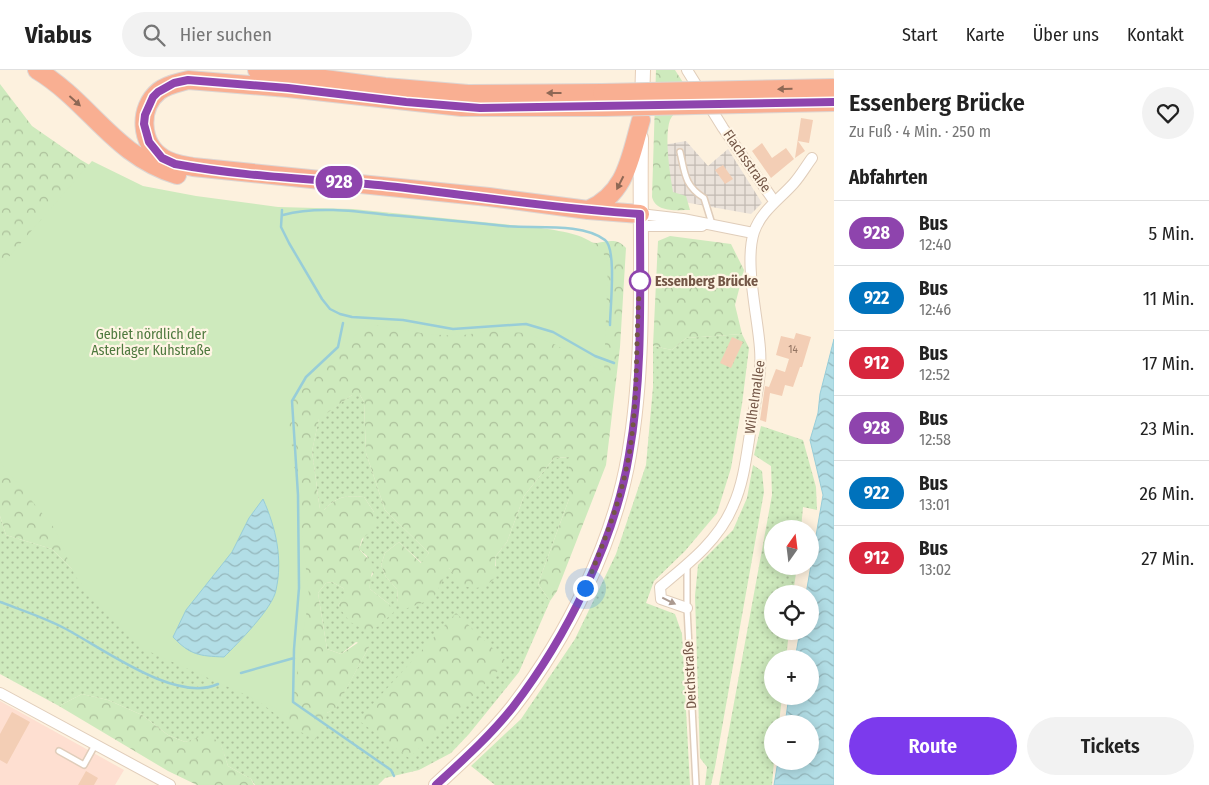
<!DOCTYPE html>
<html lang="de">
<meta charset="utf-8">
<style>
:root{--surface:#fff;--page:#f2f2f2;--text:#222;--muted:#767676;--line:#e0e0e0;--accent:#7c3aed}
body{margin:0;font-family:"Fira Sans Condensed",sans-serif;background:var(--page);color:var(--text);height:100vh;display:flex;flex-direction:column;font-size:19px;white-space:nowrap}
*{box-sizing:border-box;margin:0}
p{font-size:16px;color:var(--muted)}
.icon{flex:none;width:28px;height:28px;fill:none;stroke:currentColor;stroke-width:2;stroke-linecap:round;stroke-linejoin:round}
.map{position:relative;flex:1;overflow:hidden}
.side{display:flex;flex-direction:column;background:var(--surface);width:375px}
.side>*{flex:none}
.badge{padding:0 10px;border-radius:16px;font-size:18px;line-height:32px}
.needle{width:32px;rotate:14deg}
.buttons{position:absolute;left:764px;top:450px;display:grid;gap:10px}
.buttons a{display:grid;place-items:center;width:55px;height:55px;border-radius:50%;background:var(--surface);box-shadow:0 2px 12px #0003;font-size:25px}
.you{position:absolute;width:25px;height:25px;margin:-12px;border:4px solid #fff;border-radius:50%;background:#1a73e8;box-shadow:0 0 0 8px #1a73e833}
.map>.badge{position:absolute;translate:-50% -50%;box-shadow:0 0 0 2px #fff}
h2{padding:0 15px;font-size:19px;line-height:45px}
.round{display:grid;place-items:center;flex:none;width:52px;height:52px;border-radius:26px;background:var(--page)}
.overview{display:flex;align-items:center;justify-content:space-between;height:85px;padding:0 15px}
h1{font-size:24px;font-weight:600;line-height:38px}
.action{display:flex;gap:10px;margin-top:auto;padding:10px 15px}
.action a{flex:1;height:58px;border-radius:30px;background:var(--accent);color:#fff;font-size:20px;font-weight:600;line-height:58px;text-align:center}
.action a+a{background:var(--page);color:var(--text)}
ul{padding:0;list-style:none}
li{display:flex;align-items:center;gap:15px;height:65px;padding:0 15px;border-top:1px solid var(--line)}
li div{flex:1}
li b{display:block;font-size:19px}
li em{font-style:normal}
li .badge{min-width:55px;font-weight:700;text-align:center}
header{display:flex;align-items:center;gap:30px;box-sizing:border-box;height:70px;padding:0 25px;background:var(--surface);border-bottom:1px solid var(--line)}
header strong{font-size:24px}
nav{display:flex;gap:28px;margin-inline-start:auto;font-size:18px}
.search{width:350px;height:45px;background:var(--page);display:flex;align-items:center;gap:12px;box-sizing:border-box;padding:0 18px;border-radius:28px;color:var(--muted);font-size:19px}
main{display:flex;flex:1;min-height:0}
.map>svg:first-child{display:block}
</style>
<header>
<strong>Viabus</strong>
<div class="search"><svg class="icon" aria-label="search" viewBox="0 0 24 24"><circle cx="10" cy="10" r="6"/><path d="M15 15l6 6"/></svg>Hier suchen</div>
<nav><a>Start</a><a>Karte</a><a>Über uns</a><a>Kontakt</a></nav>
</header>
<main>
<div class="map">
<svg width="834" height="715" viewBox="0 0 834 715">
<defs>
<pattern id="industrial-grid" width="8" height="8" patternUnits="userSpaceOnUse" patternTransform="scale(1.25)"><rect width="8" height="8" fill="#eae2da"/><path d="M0 4h8M4 0v8" fill="none" stroke="#c2bab3"/></pattern>
<pattern id="grass-dots" width="8" height="8" patternUnits="userSpaceOnUse" patternTransform="scale(1.25)"><rect width="8" height="8" fill="#ceeabd"/><path d="M2 2h.1M6 6h.1" fill="none" stroke="#acc09b" stroke-width="1.8" stroke-linecap="round"/></pattern>
<pattern id="forest-crowns" width="20" height="18" patternUnits="userSpaceOnUse" patternTransform="scale(1.25)"><rect width="20" height="18" fill="#ceeabd"/><path d="M2 6a3 3 0 1 1 6 0M12 15a3 3 0 1 1 6 0" fill="none" stroke="#acc09b"/></pattern>
<pattern id="water-waves" width="16" height="10" patternUnits="userSpaceOnUse" patternTransform="scale(1.25)"><rect width="16" height="10" fill="#b2dee6"/><path d="M0 5q4-4 8 0t8 0" fill="none" stroke="#95b7bc"/></pattern>
</defs>
<rect width="100%" height="100%" fill="#fdf1de"/>
<path fill="#fedfd1" d="M0,631L124,700L115,715H0Z"/>
<path fill="url(#industrial-grid)" d="M686,71L708,96L728,79L762,133L751,144L667,129L663,75Z"/>
<path fill="url(#grass-dots)" d="M742,264L749,278L742,334L731,398L717,443L685,481L654,511L646,533L675,544L682,564L690,715H495L471,696L521,649L575,569L616,484L646,395L653,317V276L672,280L686,268Z
M352,325H360L364,332L366,383L385,440L429,483L422,493L399,472L385,483L381,495L386,507L397,519L398,533L449,498L455,505L496,496L495,487L507,472L524,426L554,388L570,387L569,429L538,514L550,531L519,602L469,664L451,683L419,700L385,708L378,715H255L251,709L228,696L221,675L208,665L185,672L168,665L142,645L108,630L82,624L59,636L0,604V446L6,465L52,479L152,578L327,643L336,637L369,577L356,572L341,584L327,579L318,523L326,513L332,512L343,518L346,523L338,536L389,534L370,519L369,510L373,504L367,486L359,479L374,442L364,427C346,425 337,426 324,440H320L319,433L312,381L319,348Z
M761,356L803,370L816,417L817,440L803,437L801,459H772V496H797L793,524H772V561H789L786,589H772V626H782L779,654H772V691H774L772,715H719L772,425L771,396L754,385Z
M753,395L762,401L764,422L715,697L711,715H705L707,697L700,688L695,526L698,495L733,460L747,428Z"/>
<path fill="url(#forest-crowns)" d="M656,0H675L695,31C686,35 674,41 670,50C664,67 670,104 673,122L686,126L690,140C677,140 656,143 652,127Z
M0,14L32,56L81,90L117,111L168,129L458,166L597,173C608,171 618,168 626,178L620,277L606,395L557,521L550,531L538,514L569,429V387L554,388L524,426L507,472L495,487L496,507C487,517 474,522 461,514C457,511 453,503 449,498L433,529L405,539L398,533L397,519L386,507L381,495L385,483L399,472L421,493L429,483L385,440L366,383L364,332L360,325H352L319,349L312,381L319,433L320,439L324,440C337,426 346,425 364,427L374,442L375,458L362,469L359,479L373,494C373,503 369,510 370,519L389,534L394,542L377,557L366,561L350,552L338,536L345,523L343,518L332,512L326,513L318,523L327,579L341,584L362,570L367,571L369,577L336,638L327,643L315,670L292,657L238,615L152,578L52,479L6,465L0,446Z
M670,166L731,174L744,200L735,235L742,264L686,268L672,280L653,276L658,171Z
M456,543L507,592L409,688L358,650Z
M82,624L108,630L142,645L168,665L185,672L208,664L221,674L228,696L251,709L254,715H197L168,701L59,636Z"/>
<path fill="#ceeabd" d="M92,91L143,116L196,126L278,137L353,139L541,158C566,162 599,165 608,193L604,303L556,275L526,263L491,261L457,266L427,264L368,254L297,318L292,327L289,350L309,526L294,623L288,648L275,638L148,581L84,517L75,506L55,459L0,392V197Z"/>
<path fill="url(#water-waves)" stroke="#98cdd8" d="M834,269V715H774L778,691H810V654H785L789,626H810V589H795L800,561H810V524H806L823,425L810,370L818,343L820,324Z
M263,429C276,458 283,489 276,520C273,538 237,574 224,587C199,586 190,585 173,567L186,540L232,482L249,448Z"/>
<g fill="none" stroke-linecap="round" stroke-linejoin="round">
<path stroke="#98cdd8" stroke-width="2.5" d="M282,140L281,157L289,173L322,229L330,239L340,244L352,247L403,250L453,259L526,254L553,262L595,286L614,293
M283,145C316,136 354,141 388,145C427,148 466,152 505,156C533,159 582,152 605,170C617,179 610,239 610,255
M343,253L338,277L306,307L292,331L298,425L299,518L294,579L293,632L391,700L394,706
M0,532C21,540 43,547 64,558C101,577 176,634 218,614
M241,603L294,588"/>
</g>
<path fill="#f3ceb5" d="M801,48L813,50L809,73L798,71L805,81L795,88Z
M762,73L772,88L786,78L794,89L771,108L752,81Z
M723,95L733,109L725,114L715,100Z
M796,263L811,267L802,297H800L793,317L785,315L782,326L770,323L766,352L760,350L765,316L769,317L776,299L785,302L789,289L776,285L781,266L794,269Z
M732,267L743,272L731,298L720,293Z
M12,642L30,652L7,694L0,690V664Z
M86,701L98,708L94,715H78Z"/>
<g fill="none" stroke-linecap="round" stroke-linejoin="round">
<g stroke="#e0cdba" stroke-width="8">
<path id="service" d="M680,82C685,103 684,115 704,128L712,154
M687,495V538L696,715
M59,681L84,695L95,675"/>
</g>
<g stroke="#e0cdba" stroke-width="12">
<path id="minor" d="M687,0L723,58L774,131
M640,144L683,149L753,163
M640,156H702
M687,538L661,529L660,517C688,494 719,470 733,436C745,410 747,379 752,351C756,328 762,303 760,279C758,247 744,193 754,162C761,141 780,129 794,113C801,105 806,96 812,88
M0,623L170,715"/>
</g>
<g stroke="#e6ceb8" stroke-width="16">
<path id="secondary" d="M642,32L643,0
M436,715C463,690 490,666 513,637C567,567 614,473 629,385C647,281 639,173 641,68"/>
</g>
<g stroke="#ddd6d3" stroke-width="20">
<path id="motorway" d="M37,0C91,33 113,85 177,105
M257,0L385,17L468,24L602,23
M604,37H462L288,18L188,10C178,13 168,14 159,21C138,38 140,74 163,88C172,94 183,95 193,97L489,127L588,140L640,144
M588,140C627,123 630,87 641,50"/>
</g>
<use href="#service" stroke="#fff" stroke-width="5"/>
<use href="#minor" stroke="#fff" stroke-width="10"/>
<use href="#secondary" stroke="#fff" stroke-width="14"/>
<use href="#motorway" stroke="#f9af92" stroke-width="18"/>
<g stroke="#ddd6d3" stroke-width="20" stroke-linecap="butt">
<path id="motorway-bridge" d="M602,23L834,18
M604,37L834,32"/>
</g>
<use href="#motorway-bridge" stroke="#f9af92" stroke-width="18"/>
</g>
<defs><path id="oneway-solid" d="M-6-.8H1V-3.2L6.5 0L1 3.2V.8H-6Z" transform="scale(1.25)"/></defs>
<g fill="#8e6855">
<use href="#oneway-solid" transform="translate(785 19) rotate(179)"/>
<use href="#oneway-solid" transform="translate(554 23) rotate(180)"/>
<use href="#oneway-solid" transform="translate(75 31) rotate(42)"/>
<use href="#oneway-solid" transform="translate(620 113) rotate(117)"/>
</g>
<use fill="#ab9a90" href="#oneway-solid" transform="translate(669 531) rotate(26)"/>
<g fill="none" stroke-linecap="round" stroke-linejoin="round">
<g stroke="#fff" stroke-width="11">
<path id="line" d="M436,715C463,690 490,666 513,637C566,568 615,471 629,385C643,306 640,224 640,144C555,139 471,125 387,116C317,109 245,107 175,94L162,88L149,72L144,54L145,45L153,27L158,22L174,13L188,10L288,18L406,32L480,38L834,32"/>
</g>
<use href="#line" stroke="#8e44ad" stroke-width="8"/>
<path stroke="#735646" stroke-width="5" stroke-dasharray="0 9" d="M585,518C603,475 621,431 629,385C639,327 635,269 640,211"/>
</g>
<circle fill="#fff" stroke="#8e44ad" stroke-width="2.5" cx="640" cy="211" r="10"/>
<g text-anchor="middle" dominant-baseline="central" stroke-width="4.5" stroke-linejoin="round" paint-order="stroke">
<g font-size="11" fill="#937462">
<text x="793" y="279">14</text>
</g>
<g font-size="14" fill="#735646" stroke="#fff5e4">
<text transform="translate(747 91) rotate(55)">Flachsstraße</text>
<text transform="translate(755 327) rotate(-82)">Wilhelmallee</text>
<text transform="translate(690 605) rotate(-93)">Deichstraße</text>
</g>
<g font-size="14" font-weight="bold" fill="#735646" stroke="#fff5e4" text-anchor="start">
<text x="655" y="211">Essenberg Brücke</text>
</g>
<g font-size="14" fill="#4e793e" stroke="#fff5e4">
<text x="151" y="264">Gebiet nördlich der<tspan x="151" dy="16">Asterlager Kuhstraße</tspan></text>
</g>
</g>
</svg>
<div class="buttons">
<a><svg class="needle" viewBox="-14 -14 28 28"><path d="M0-13l5 13h-10z" fill="#e53935"/><path d="M0 13l5-13h-10z" fill="#767676"/></svg></a>
<a><svg class="icon" aria-label="locate" viewBox="0 0 24 24"><circle cx="12" cy="12" r="6"/><path d="M12 2v4M12 18v4M2 12h4M18 12h4"/></svg></a>
<a>+</a>
<a>−</a>
</div>
<div class="you" style="left:585px;top:518px"></div>
<b class="badge" style="left:339px;top:112px;background:#8e44ad;color:#fff">928</b>
</div>
<section class="side">
<div class="overview"><div><h1>Essenberg Brücke</h1><p>Zu Fuß · 4 Min. · 250 m</p></div><a class="round"><svg class="icon" aria-label="heart" viewBox="0 0 24 24"><path d="M12 20l-8-8c-3-5 5-10 8-4 3-6 11-1 8 4z"/></svg></a></div>
<h2>Abfahrten</h2>
<ul>
<li><span class="badge" style="background:#8e44ad;color:#fff">928</span><div><b>Bus</b><p>12:40</p></div><em>5 Min.</em></li>
<li><span class="badge" style="background:#0072bc;color:#fff">922</span><div><b>Bus</b><p>12:46</p></div><em>11 Min.</em></li>
<li><span class="badge" style="background:#d7263d;color:#fff">912</span><div><b>Bus</b><p>12:52</p></div><em>17 Min.</em></li>
<li><span class="badge" style="background:#8e44ad;color:#fff">928</span><div><b>Bus</b><p>12:58</p></div><em>23 Min.</em></li>
<li><span class="badge" style="background:#0072bc;color:#fff">922</span><div><b>Bus</b><p>13:01</p></div><em>26 Min.</em></li>
<li><span class="badge" style="background:#d7263d;color:#fff">912</span><div><b>Bus</b><p>13:02</p></div><em>27 Min.</em></li>
</ul>
<div class="action"><a>Route</a><a>Tickets</a></div>
</section>
</main>
